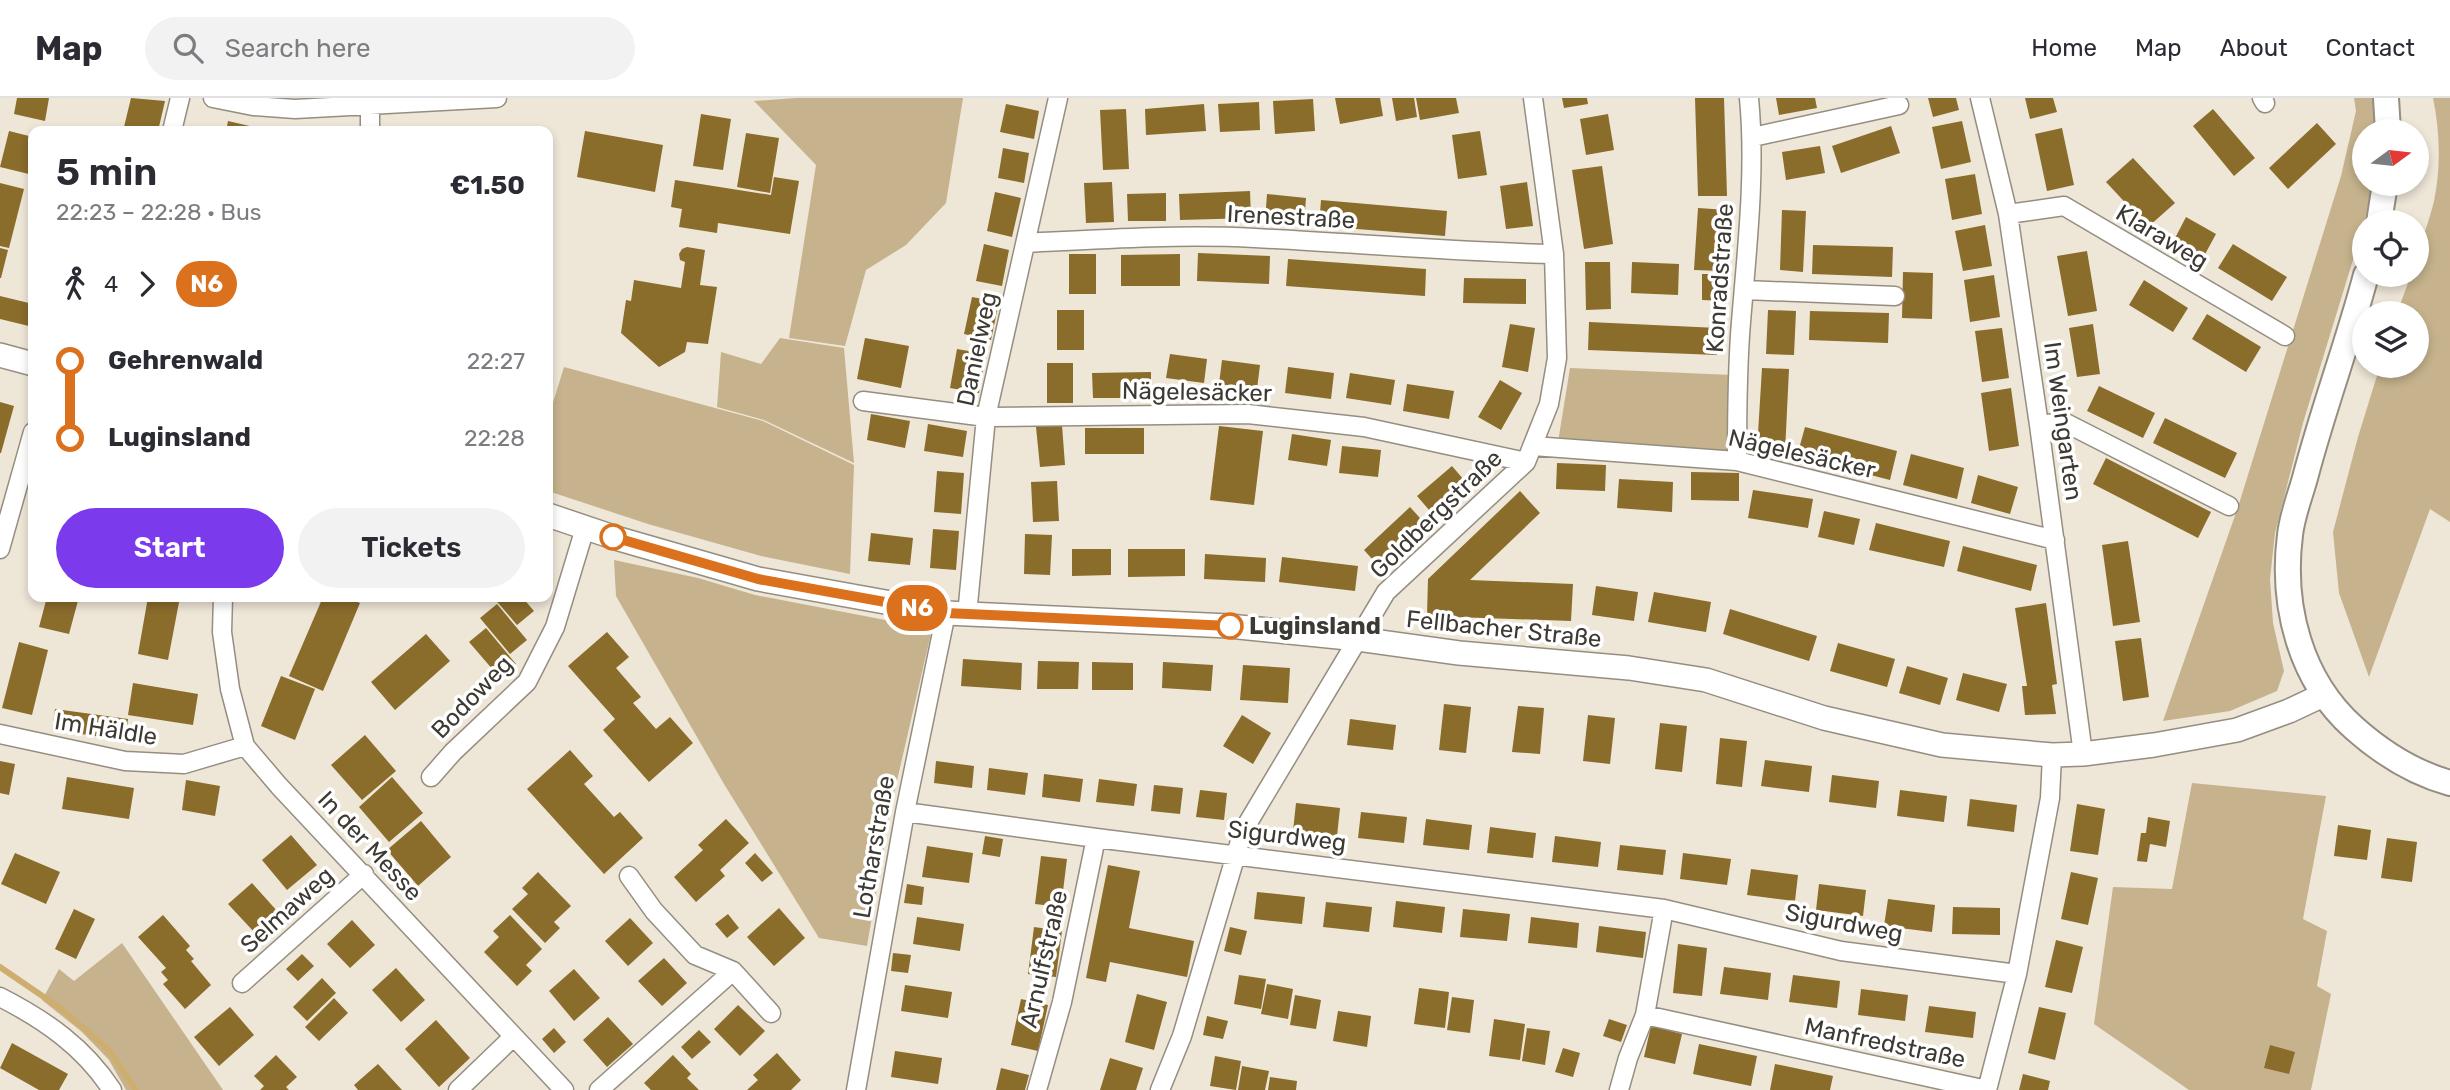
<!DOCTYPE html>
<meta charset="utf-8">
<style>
:root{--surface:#fff;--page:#f2f2f3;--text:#2b2b33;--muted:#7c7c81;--line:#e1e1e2;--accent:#7c3aed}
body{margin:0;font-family:Rubik,sans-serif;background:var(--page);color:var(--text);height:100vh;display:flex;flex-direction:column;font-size:26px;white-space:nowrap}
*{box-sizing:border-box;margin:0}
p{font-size:23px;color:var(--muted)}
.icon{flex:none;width:38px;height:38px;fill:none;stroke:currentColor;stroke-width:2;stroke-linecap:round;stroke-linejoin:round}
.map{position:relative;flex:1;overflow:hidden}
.panel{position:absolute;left:28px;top:28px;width:525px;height:476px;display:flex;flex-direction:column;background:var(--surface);border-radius:14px;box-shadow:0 4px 10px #0003}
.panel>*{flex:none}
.badge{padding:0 14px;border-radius:23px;font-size:24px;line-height:46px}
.needle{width:46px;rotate:75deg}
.buttons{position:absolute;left:2352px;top:21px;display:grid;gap:14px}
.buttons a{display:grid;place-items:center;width:77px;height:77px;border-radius:50%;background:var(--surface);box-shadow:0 4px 10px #0003;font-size:35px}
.map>.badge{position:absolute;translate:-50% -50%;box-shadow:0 0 0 4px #fff}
.legs{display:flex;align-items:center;gap:10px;height:77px;padding:0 28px;font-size:23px}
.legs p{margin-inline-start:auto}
.head{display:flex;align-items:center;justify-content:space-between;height:119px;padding:0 28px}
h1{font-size:38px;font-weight:600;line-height:52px}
.primary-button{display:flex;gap:14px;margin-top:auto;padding:14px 28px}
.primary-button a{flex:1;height:80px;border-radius:42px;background:var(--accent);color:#fff;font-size:28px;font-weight:600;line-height:80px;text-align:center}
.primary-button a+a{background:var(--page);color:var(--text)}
ul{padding:0 28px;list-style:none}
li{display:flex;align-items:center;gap:24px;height:77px;font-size:26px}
li i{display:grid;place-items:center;width:10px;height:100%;margin:0 9px;background:currentColor}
li i::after{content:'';width:18px;height:18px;margin:-9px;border:5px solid;border-radius:50%;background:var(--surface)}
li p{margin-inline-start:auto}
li:first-child i{background:linear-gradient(#0000 50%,currentColor 0)}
li:last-child i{background:linear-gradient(currentColor 50%,#0000 0)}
header{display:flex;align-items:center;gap:42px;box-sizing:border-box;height:98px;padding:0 35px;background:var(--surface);border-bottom:2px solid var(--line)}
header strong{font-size:33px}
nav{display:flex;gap:38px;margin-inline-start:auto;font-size:24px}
.search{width:490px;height:63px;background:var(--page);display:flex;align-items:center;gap:18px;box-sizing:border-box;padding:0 24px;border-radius:38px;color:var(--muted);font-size:26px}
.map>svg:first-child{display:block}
</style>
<header>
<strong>Map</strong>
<div class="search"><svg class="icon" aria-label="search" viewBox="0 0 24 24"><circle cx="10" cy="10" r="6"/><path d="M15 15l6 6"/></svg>Search here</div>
<nav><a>Home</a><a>Map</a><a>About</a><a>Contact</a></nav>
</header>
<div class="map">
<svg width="2450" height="992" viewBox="0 0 2450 992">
<rect width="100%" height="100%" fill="#eee6d7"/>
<path fill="#c6b38d" d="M796,0H963L946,105L906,147L866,172L845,248L789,240L816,67L754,3Z
M2354,0H2374V33H2364V86H2372L2364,126L2303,325L2275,435L2270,481L2273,525L2284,573L2277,593L2230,613L2163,623L2238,409L2341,78L2356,13Z
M2433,0H2450V424L2430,411L2369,579L2339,495L2333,434L2358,339L2380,268H2417V215H2397L2411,177H2417C2417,151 2428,128 2434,103C2441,70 2440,32 2433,0Z
M780,240L844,250L854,365L764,322L717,309L721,254L761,266Z
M564,269L763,323L854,367L850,476L761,458L648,426L548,393V321Z
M1570,270L1732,277L1729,354L1558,344Z
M614,462L698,480L755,497L932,531L890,713L867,848L819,840L724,686L616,498Z
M2192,685L2326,698L2303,821L2327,833L2317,888L2331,896L2311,992H2189L2094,926L2113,789L2172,791Z
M122,845L223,992H126L109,962L82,934L42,902L59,871L74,883Z"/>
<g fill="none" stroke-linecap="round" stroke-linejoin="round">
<path stroke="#ceae6e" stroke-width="6" d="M0,869L60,910L109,952L136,992"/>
</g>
<path fill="#8a6c2b" d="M17,0H49L45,23L14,16Z
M131,0L165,3L158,33H140L124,29Z
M1335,0H1380L1383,18L1340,26Z
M1392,0H1414L1417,19L1396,23Z
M1416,0H1456L1459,15L1420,22Z
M1562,0H1587L1588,6L1564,10Z
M1695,0H1724L1727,98H1698Z
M1776,0H1815L1817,10L1779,17Z
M1928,0H1956L1959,12L1933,19Z
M2025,0H2053L2057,14L2030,21Z
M1313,1L1315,33L1275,36L1273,3Z
M1259,4L1260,32L1220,34L1218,6Z
M1006,6L1039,13L1034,41L1000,34Z
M1204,6L1206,33L1146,37L1145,11Z
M1126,11L1129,71L1103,72L1100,12Z
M2213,11L2255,60L2234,78L2193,28Z
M701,16L731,21L723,72L693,68Z
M1608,16L1614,52L1586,57L1580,21Z
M228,23L263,31L262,33H226Z
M1962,23L1971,64L1941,71L1932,29Z
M2317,25L2336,46L2288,91L2269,70Z
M1891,28L1900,55L1841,75L1832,48Z
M2062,30L2074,87L2047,93L2035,36Z
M9,33L33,39V77L0,69Z
M585,33L663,47L655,94L577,79Z
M1480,33L1487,77L1458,81L1452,37Z
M746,35L779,40L770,95L737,89Z
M1820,48L1825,75L1786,82L1782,54Z
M1003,50L1029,55L1024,85L998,80Z
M2133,60L2175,105L2148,129L2106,84Z
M1602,68L1613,146L1584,151L1572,72Z
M1975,76L1982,116L1952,122L1945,81Z
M774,79L799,83L790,136L718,125L717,135L679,129L682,111L671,109L675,82L771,97Z
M1112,84L1114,124L1086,125L1084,85Z
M1527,84L1533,128L1506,131L1500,88Z
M0,85L24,91L9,150L0,148Z
M1250,93L1251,120L1180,122L1179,96Z
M995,94L1021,100L1012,139L987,133Z
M1166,95V123H1128L1127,96Z
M1267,96L1306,100L1304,126L1265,123Z
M1321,102L1447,113L1445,138L1319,128Z
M1698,110L1727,112L1723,173L1694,172Z
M1782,112L1806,113L1803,174L1780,172Z
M2186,119L2216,136L2203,160L2173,144Z
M1985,127L1992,168L1963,173L1955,133Z
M984,146L1009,152L1002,188L976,183Z
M2233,146L2287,179L2272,203L2218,170Z
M1813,147L1893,149L1892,179L1812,176Z
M687,149L705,152L700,187L717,189L708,246L687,244L685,254L659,269L621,235L626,202L631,203L634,182L681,190L685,164L680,162L679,156L682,151Z
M0,150L8,152L1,180H0Z
M2087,153L2097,213L2068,218L2057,158Z
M1198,155L1270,158L1269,186L1197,183Z
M1069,156H1096V196H1069Z
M1180,156V188H1121V157Z
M1288,161L1426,171L1425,198L1286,188Z
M1585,164H1610L1611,211L1586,212Z
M1632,164L1679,166L1678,197L1631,195Z
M1903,174L1933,175L1932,221L1902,220Z
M1702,176H1728L1727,203L1702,202Z
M1994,177L2000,219L1970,224L1964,182Z
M1464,180L1526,181V206L1463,205Z
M2144,182L2188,210L2173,234L2129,207Z
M0,198L33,206V229L0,221Z
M972,199L999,204L991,242L964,236Z
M1057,212H1084V252H1057Z
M1768,212L1796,213L1794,257L1766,256Z
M1810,213L1889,215L1888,245L1809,242Z
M2207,216L2261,249L2246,274L2192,241Z
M1589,224L1718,230L1717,257L1588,252Z
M1510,226L1535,230L1528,274L1502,269Z
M2093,226L2100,276L2077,279L2069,230Z
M2002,230L2009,280L1982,284L1975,233Z
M865,240L909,248L901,290L857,281Z
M957,251L986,256L979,295L950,290Z
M1170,256L1207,261L1204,285L1166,280Z
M1222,262L1260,267L1257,291L1219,286Z
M1047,265H1073V305H1047Z
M1288,269L1334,275L1331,301L1285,295Z
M1762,270L1789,271L1785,354L1757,352Z
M1151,274V300H1093L1092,275Z
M1350,275L1395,282L1391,307L1346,300Z
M1500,282L1522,295L1501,332L1478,319Z
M1407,286L1454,293L1449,321L1403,313Z
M2099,288L2155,315L2143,340L2087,313Z
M2011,290L2019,348L1989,353L1981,295Z
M0,304L14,308L1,355H0Z
M871,316L910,323L905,350L867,342Z
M2165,320L2237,355L2225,380L2153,345Z
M928,326L967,333L963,359L924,353Z
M1062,327L1065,367L1040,369L1036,329Z
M1219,328L1263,333L1254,407L1210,402Z
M1805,329L1897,353L1890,382L1797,358Z
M1085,330H1144V356H1085Z
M1292,336L1331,342L1327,368L1288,362Z
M1342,348L1381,352L1378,379L1339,375Z
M1911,356L1964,370L1957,401L1903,387Z
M2106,360L2211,414L2198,440L2093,386Z
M1557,365L1606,367L1605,393L1556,391Z
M1452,368L1470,389L1436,420L1417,398Z
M937,373L964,375L961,416L934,414Z
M1691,374L1739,375V403L1691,402Z
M1978,377L2018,389L2010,416L1971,405Z
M1619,381L1673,384L1672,414L1617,410Z
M1057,383L1059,423L1033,424L1031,384Z
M1753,392L1813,401L1808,430L1748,420Z
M1520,393L1540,415L1470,482L1573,486L1571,523L1427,518L1428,481Z
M1410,409L1429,430L1382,472L1364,452Z
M1824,413L1860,421L1854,447L1818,439Z
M1876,425L1950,443L1944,469L1869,452Z
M933,431L959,433L956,472L930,470Z
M871,435L913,440L910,467L868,463Z
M1025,436L1052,437L1050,477L1024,476Z
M2128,443L2140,524L2113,528L2102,447Z
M1963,448L2037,467L2031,493L1957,473Z
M1072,451H1111V477L1072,478Z
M1128,451H1185V478L1128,479Z
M1205,456L1266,460L1265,484L1204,481Z
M1282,459L1358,468L1355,493L1279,484Z
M1596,488L1638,494L1634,523L1592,517Z
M1654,494L1711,504L1706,534L1648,524Z
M47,499H79L69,536L39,529Z
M148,499H180L168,562L138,556Z
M323,499H345L360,505L323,593L289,578Z
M493,499H522L534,513L517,527Z
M2046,505L2057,586L2052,587L2056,616L2025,617L2022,588H2027L2015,510Z
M497,506L527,542L510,556L480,520Z
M1730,511L1817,538L1809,563L1723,536Z
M486,530L516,566L500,580L469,544Z
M607,534L629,559L616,570L641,599L633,605L656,631L670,619L693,645L649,684L603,632L615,621L568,568Z
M426,536L450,563L395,612L371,584Z
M2141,540L2149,599L2123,603L2115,543Z
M19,544L48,552L32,617L2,610Z
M1838,545L1895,561L1887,589L1830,573Z
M963,561L1022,565L1021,592L961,588Z
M1038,563L1079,564L1078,591H1037Z
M1092,564L1133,565V592H1092Z
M1163,564L1213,567L1211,593L1162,590Z
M1243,567L1290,570L1288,605L1240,602Z
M1907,568L1948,580L1940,607L1899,595Z
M1963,575L2007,586L1999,614L1956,602Z
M281,578L315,591L295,642L261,628Z
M133,585L198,596L193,627L128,617Z
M1444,606L1471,609L1466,655L1439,652Z
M1518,608L1544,610L1540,656L1512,654Z
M55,611L128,621L125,642L52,632Z
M1242,617L1271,635L1253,666L1223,648Z
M1588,617L1615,620L1610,666L1583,663Z
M1350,621L1396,627L1393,652L1347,647Z
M1660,625L1687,628L1682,674L1655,671Z
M365,637L396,673L362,702L331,667Z
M1720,640L1747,643L1742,689L1716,686Z
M570,652L593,678L584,686L614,719L620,714L643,740L604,776L527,691Z
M1765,662L1812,668L1809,694L1761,688Z
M0,663L15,666L9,697L0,695Z
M936,663L974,668L972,690L934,685Z
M989,670L1028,675L1025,697L987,692Z
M1044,676L1083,681L1080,704L1042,699Z
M1832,677L1879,683L1876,710L1829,704Z
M67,679L134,690L129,721L62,711Z
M392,679L423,715L389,744L359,709Z
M1099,681L1137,686L1134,708L1096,704Z
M186,682L220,688L215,718L182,712Z
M1154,687L1183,690L1180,716L1151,713Z
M1200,692L1227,695L1224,722L1196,719Z
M1900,692L1947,698L1944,724L1897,718Z
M1970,701L2017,707L2014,734L1967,728Z
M1296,705L1340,710L1337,738L1293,733Z
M2077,706L2105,711L2098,757L2070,753Z
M1361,714L1407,719L1404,745L1358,740Z
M2148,719L2170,723L2166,749L2150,746L2147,764L2137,763L2141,735H2146Z
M726,721L749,745L720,772L725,778L696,804L674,779L703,752L698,747Z
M1426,721L1472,727L1469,752L1423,747Z
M421,723L451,759L418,788L387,752Z
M2338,727L2371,732L2367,762L2334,758Z
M1490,729L1536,735L1533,760L1487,755Z
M291,737L317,767L287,792L262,762Z
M985,738L1003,741L1000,759L982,756Z
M1555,738L1601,744L1598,769L1552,764Z
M2387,740L2417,744L2412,784L2381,780Z
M1620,747L1666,752L1663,777L1617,772Z
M927,748L973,755L969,785L922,779Z
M15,755L60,774L46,806L1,786Z
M755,755L773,775L762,784L745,765Z
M1683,755L1731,761L1727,787L1680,781Z
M1041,758L1067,761L1061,809L1035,806Z
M1108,767L1140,773L1129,830L1194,843L1187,879L1110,864L1106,884L1086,880Z
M1751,771L1798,777L1795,803L1747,797Z
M538,774L571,808L554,824L560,830L545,845L512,811L528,796L522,790Z
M2071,774L2098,780L2088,827L2061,821Z
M252,785L278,814L255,835L228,806Z
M907,786L924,789L922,807L904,805Z
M1819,786L1866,792L1863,818L1816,812Z
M1257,794L1305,799L1302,826L1254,821Z
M1888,801L1935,807L1932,834L1884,828Z
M1396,803L1445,809L1442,835L1393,829Z
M1326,804L1372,809L1369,834L1323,829Z
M1953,809L2000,810V837L1952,836Z
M779,810L805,840L774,868L747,839Z
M74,811L95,821L76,861L55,851Z
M1463,811L1510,816L1507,843L1460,839Z
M728,816L739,830L727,840L715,826Z
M163,817L190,848L186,852L194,861L191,863L211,887L185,911L163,886L168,882L161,874L166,870L138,839Z
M510,817L542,851L526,867L532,873L517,888L484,854L499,839L493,833Z
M917,819L964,826L960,853L913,846Z
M1531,819L1579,825L1577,850L1528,845Z
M630,820L653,845L628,868L605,843Z
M352,822L375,847L350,870L327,846Z
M1599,828L1646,834L1643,860L1596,854Z
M1034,829L1062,833L1056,879L1028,876Z
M1230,829L1247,833L1241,857L1224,853Z
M2056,842L2083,849L2072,895L2045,889Z
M1678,846L1707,850L1702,898L1673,895Z
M893,855L911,857L908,875L891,873Z
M302,856L314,868L298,883L286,871Z
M664,860L687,885L662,908L638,883Z
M1724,869L1771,875L1768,902L1720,896Z
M396,870L425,902L401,924L372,892Z
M574,871L600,900L574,923L549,893Z
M1239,877L1266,881L1261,911L1234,906Z
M1793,877L1840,883L1837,910L1789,904Z
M322,880L336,895L307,923L293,909Z
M1267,886L1293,891L1288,921L1261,916Z
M905,887L952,894L948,920L901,913Z
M1419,890L1449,894L1445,930L1414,926Z
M1861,891L1908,897L1905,923L1858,917Z
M1137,896L1167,904L1154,952L1125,944Z
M1295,897L1321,902L1316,931L1290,927Z
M1452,899L1474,902L1470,935L1447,932Z
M334,900L348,915L319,943L305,929Z
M1021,901L1048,907L1038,953L1011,947Z
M738,907L765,933L740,958L714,931Z
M1929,908L1976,914L1973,940L1925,934Z
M230,909L254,937L219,968L194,939Z
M2039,909L2066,915L2055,962L2028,955Z
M1338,913L1371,918L1367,949L1333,943Z
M1207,918L1228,923L1223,941L1203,937Z
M608,919L633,946L607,969L583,942Z
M1494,921L1525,926L1520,962L1489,958Z
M1609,921L1627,927L1621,944L1603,938Z
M436,922L470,960L439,989L405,951Z
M1651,928L1682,936L1675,966L1644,959Z
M554,930L566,944L554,955L542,941Z
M1527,930L1550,933L1545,967L1522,963Z
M699,932L711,944L692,961L681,949Z
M12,945L68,976L59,992H39L0,970Z
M1699,946L1757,958L1751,988L1693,976Z
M2270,947L2295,954L2289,976L2264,970Z
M1563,950L1580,955L1573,979L1555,974Z
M895,953L942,960L938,986L891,979Z
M777,955L801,982L791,992H747L758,982L753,977Z
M276,957L297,979L286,989L289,992H260L264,988L254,978Z
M673,957L691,976L687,980L699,992H651L644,985Z
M1215,958L1241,963L1236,992L1210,988Z
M1110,960L1143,970L1136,992H1100Z
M378,966L402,992H358L354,987Z
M1775,966L1833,978L1830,992H1770Z
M1242,968L1269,973L1265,992H1238Z
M1001,970L1029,977L1025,992H996Z
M2023,976L2050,983L2048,992H2019Z
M1270,979L1297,983L1296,992H1268Z"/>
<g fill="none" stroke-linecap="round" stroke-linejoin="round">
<g stroke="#958e80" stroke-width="21">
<path id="minor" d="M213,0L253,8L295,11L497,0
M370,0V33
M1980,0L2008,116L2039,327L2083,656
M2262,0L2265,5
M172,33L180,0
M1753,39L1899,7
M2008,116L2064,108L2285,238
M1026,145C1102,141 1179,136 1255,140C1355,145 1454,154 1554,156
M1745,192L1895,198
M863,303L986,319L1248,316L1364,329L1526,364
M2039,327L2064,324L2229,408
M1533,348L1737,363L2055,442
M1737,363C1737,317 1737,270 1741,224C1747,150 1756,74 1749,0
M0,451L33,334
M223,499L222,534L230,591L245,648L279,688L564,992
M967,517L986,319L1058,0
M0,636L125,663L184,666L245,648
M431,679L453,654L527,584L555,529L585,430
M905,714L1096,740L1664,811L1841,853L2017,876
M733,873L771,915
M242,885L364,776
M0,899C45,922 84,949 112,992
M1645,917L1987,992L2017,876L2050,700L2052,657
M458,992L513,939
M599,992L733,873L695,857L654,813L629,778
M856,992L905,714L946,515
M1037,992L1062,904L1096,740
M1160,992L1182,938L1243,733L1386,494L1526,364L1549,306L1557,260L1554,156L1533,0
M1619,992L1628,960L1645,917L1664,811"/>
</g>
<g stroke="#958e80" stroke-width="26">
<path id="tertiary" d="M0,257L33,266
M548,417L619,441L758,481L946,515L1229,528L1358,541L1459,555L1629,570L1706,582L1824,620L1942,647L2052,657L2083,656L2154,647L2237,632L2289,613L2323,597"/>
</g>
<g stroke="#958e80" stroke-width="28">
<path id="secondary" d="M2386,0L2388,33
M2379,124L2385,86
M2366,177C2348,245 2323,311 2305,380C2300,398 2292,418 2290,437C2281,508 2300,582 2354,630C2382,655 2414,675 2450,685"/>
</g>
<use href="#minor" stroke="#fff" stroke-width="18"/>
<use href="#tertiary" stroke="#fff" stroke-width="23"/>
<use href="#secondary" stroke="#fff" stroke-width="24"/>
</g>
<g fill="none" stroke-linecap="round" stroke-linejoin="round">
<g stroke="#fff" stroke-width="16">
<path id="line-1" d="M613,439L758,481L946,515L1230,528"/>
</g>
<use href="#line-1" stroke="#db711d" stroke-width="10"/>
</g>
<g fill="#fff" stroke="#db711d" stroke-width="3.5">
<circle cx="613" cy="439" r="12"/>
<circle cx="1230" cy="528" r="12"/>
</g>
<g text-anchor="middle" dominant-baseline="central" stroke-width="7" stroke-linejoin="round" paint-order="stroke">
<g font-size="24" fill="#3d3a34" stroke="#fff">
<text transform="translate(1291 119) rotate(3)">Irenestraße</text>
<text transform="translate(2162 139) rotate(31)">Klaraweg</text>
<text transform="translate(1720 180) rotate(-86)">Konradstraße</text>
<text transform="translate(977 251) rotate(-78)">Danielweg</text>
<text transform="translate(1197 294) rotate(1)">Nägelesäcker</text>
<text transform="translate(2063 323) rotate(82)">Im Weingarten</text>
<text transform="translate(1802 356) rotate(13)">Nägelesäcker</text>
<text transform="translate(1436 416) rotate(-44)">Goldbergstraße</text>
<text transform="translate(1504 531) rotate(6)">Fellbacher Straße</text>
<text transform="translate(472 599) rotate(-46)">Bodoweg</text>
<text transform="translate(106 631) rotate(9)">Im Häldle</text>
<text transform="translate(1287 738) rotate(7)">Sigurdweg</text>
<text transform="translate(370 748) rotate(47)">In der Messe</text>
<text transform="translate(874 749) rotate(-80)">Lotharstraße</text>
<text transform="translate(287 812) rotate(-42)">Selmaweg</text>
<text transform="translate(1844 825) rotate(11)">Sigurdweg</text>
<text transform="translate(1044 861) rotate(-77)">Arnulfstraße</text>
<text transform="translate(1885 945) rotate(12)">Manfredstraße</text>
</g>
<g font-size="24" font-weight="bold" fill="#3d3a34" stroke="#fff" text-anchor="start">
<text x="1249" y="528">Luginsland</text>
</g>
</g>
</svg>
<div class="buttons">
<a><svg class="needle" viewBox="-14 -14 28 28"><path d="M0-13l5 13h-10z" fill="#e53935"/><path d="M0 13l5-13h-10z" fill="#7c7c81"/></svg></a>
<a><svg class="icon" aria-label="locate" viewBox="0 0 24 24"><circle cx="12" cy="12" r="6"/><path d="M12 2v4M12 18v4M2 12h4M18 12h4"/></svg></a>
<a><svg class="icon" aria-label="layers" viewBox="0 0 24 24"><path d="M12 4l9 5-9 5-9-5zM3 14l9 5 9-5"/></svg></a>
</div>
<b class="badge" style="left:917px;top:510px;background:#db711d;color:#fff">N6</b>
<section class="panel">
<div class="head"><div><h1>5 min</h1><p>22:23 – 22:28 · Bus</p></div><b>€1.50</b></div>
<div class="legs"><svg class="icon" aria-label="walk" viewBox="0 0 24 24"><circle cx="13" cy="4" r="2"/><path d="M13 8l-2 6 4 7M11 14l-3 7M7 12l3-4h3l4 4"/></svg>4<svg class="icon" aria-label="forward" viewBox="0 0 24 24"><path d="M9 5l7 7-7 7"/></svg><b class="badge" style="background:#db711d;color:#fff">N6</b></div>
<ul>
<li><i style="color:#db711d"></i><b>Gehrenwald</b><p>22:27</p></li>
<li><i style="color:#db711d"></i><b>Luginsland</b><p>22:28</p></li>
</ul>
<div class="primary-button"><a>Start</a><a>Tickets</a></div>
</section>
</div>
